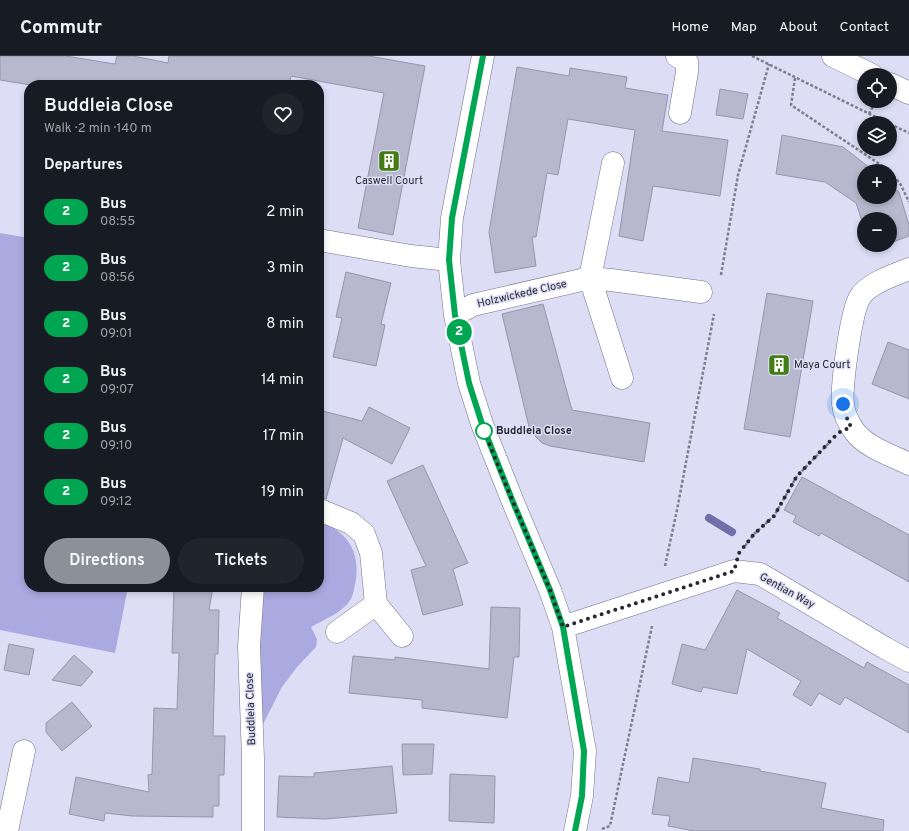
<!DOCTYPE html>
<meta charset="utf-8">
<style>
:root{--surface:#171b24;--page:#20242c;--text:#f1f3f6;--muted:#9ea1a6;--line:#363941;--accent:#8c9099}
body{margin:0;font-family:Overpass,sans-serif;background:var(--page);color:var(--text);height:100vh;display:flex;flex-direction:column;font-size:15px;white-space:nowrap}
*{box-sizing:border-box;margin:0}
p{font-size:13px;color:var(--muted)}
.icon{flex:none;width:22px;height:22px;fill:none;stroke:currentColor;stroke-width:2;stroke-linecap:round;stroke-linejoin:round}
.map{position:relative;flex:1;overflow:hidden}
.side{position:absolute;left:24px;top:24px;width:300px;height:512px;display:flex;flex-direction:column;background:var(--surface);border-radius:16px;box-shadow:0 2px 6px #0003}
.side>*{flex:none}
.badge{padding:0 8px;border-radius:13px;font-size:14px;line-height:26px}
.tools{position:absolute;left:857px;top:12px;display:grid;gap:8px}
.tools a{display:grid;place-items:center;width:40px;height:40px;border-radius:50%;background:var(--surface);box-shadow:0 2px 6px #0003;font-size:20px}
.you{position:absolute;width:20px;height:20px;margin:-10px;border:3px solid #fff;border-radius:50%;background:#1a73e8;box-shadow:0 0 0 6px #1a73e833}
.map>.badge{position:absolute;translate:-50% -50%;box-shadow:0 0 0 2px #fff}
h2{padding:0 20px;font-size:15px;line-height:36px}
.round{display:grid;place-items:center;flex:none;width:42px;height:42px;border-radius:21px;background:var(--page)}
.headline{display:flex;align-items:center;justify-content:space-between;height:68px;padding:0 20px}
h1{font-size:19px;font-weight:600;line-height:30px}
.action{display:flex;gap:8px;margin-top:auto;padding:8px 20px}
.action a{flex:1;height:46px;border-radius:24px;background:var(--accent);color:#fff;font-size:16px;font-weight:600;line-height:46px;text-align:center}
.action a+a{background:var(--page);color:var(--text)}
ul{padding:0;list-style:none}
li{display:flex;align-items:center;gap:12px;height:56px;padding:0 20px}
li div{flex:1}
li b{display:block;font-size:15px}
li em{font-style:normal}
li .badge{min-width:44px;font-weight:700;text-align:center}
header{display:flex;align-items:center;gap:24px;box-sizing:border-box;height:56px;padding:0 20px;background:var(--surface);border-bottom:1px solid var(--line)}
header strong{font-size:19px}
nav{display:flex;gap:22px;margin-inline-start:auto;font-size:14px}
.map>svg:first-child{display:block}
</style>
<header>
<strong>Commutr</strong>
<nav><a>Home</a><a>Map</a><a>About</a><a>Contact</a></nav>
</header>
<div class="map">
<svg width="909" height="775" viewBox="0 0 909 775">
<rect width="100%" height="100%" fill="#dddef6"/>
<path fill="#aaa9e0" d="M0,177L29,182V531H128L115,597L0,574Z
M319,467C325,468 328,470 333,472C354,484 360,506 355,528C354,533 353,539 351,543C342,557 325,563 311,571L317,583L316,591L297,611L282,631L260,674V582L263,531H319Z"/>
<g fill="none" stroke-linecap="round" stroke-linejoin="round">
<path stroke="#716fa8" stroke-width="8" d="M709,462L732,476"/>
</g>
<path fill="#b7b7ce" stroke="#9596ac" d="M0,0H66L115,8L117,0H133L168,7L169,0H369L425,10L393,179L358,172L384,37L291,20L289,29H31L0,24Z
M517,11L569,20L570,12L627,21L625,32L668,39L662,75L728,84L720,140L653,130L643,185L619,180L635,74L568,63L558,119L547,117L536,181H532L536,210L495,217L489,176Z
M720,33L748,38L743,63L716,59Z
M782,79L843,91L874,115H864V141H890V129L899,136L909,169V180L890,187V163H864V171L856,147L825,126L776,118Z
M346,216L391,227L381,268L385,269L376,310L333,301L342,262L336,261Z
M767,237L813,245L790,381L744,373Z
M543,248L572,354L650,367L644,406L550,390L542,387L530,375L502,258Z
M888,286L909,294V343L872,328Z
M369,351L410,372L392,408L343,382L326,443L319,442V354L362,365Z
M423,409L468,507L453,513L463,549L423,559L411,514L426,510L387,425Z
M802,421L909,479V526L821,477L819,480L793,466L796,460L784,454Z
M174,531H213L209,554H219L218,598H215L213,680H225L224,719H219V750H213V761L132,760L105,757L104,765L69,758L76,721L149,736L148,719L152,718L154,652L177,653L179,597H172Z
M737,534L780,557L777,562L864,612L867,606L909,629V677L845,641L840,649L819,637L811,650L793,639L801,625L747,593L737,638L703,631L701,636L672,628L682,588L705,594Z
M491,551L520,552L519,601H514L507,662L422,652V644L349,637L353,600L395,604V601L489,613Z
M9,588L34,593L29,619L4,614Z
M74,599L93,616L81,630L52,624Z
M72,646L92,670L62,695L46,676V667Z
M402,688H434L432,718L403,719Z
M693,702L760,713V715L826,727L821,752L884,764L883,775H694L668,770L670,760L652,758L658,721L689,727Z
M392,710L397,757L325,763L277,761L279,720L314,721V717Z
M450,718L495,720L494,767L449,765Z"/>
<g fill="none" stroke-linecap="round" stroke-linejoin="round">
<g stroke="#717186" stroke-width="23">
<path id="minor" d="M483,0L452,162L449,204L455,259L469,327L482,368L513,446L550,534L563,571L585,695L582,740L575,775
M677,0L687,6V16L680,57
M613,107L590,222L622,322
M319,184L411,200L449,204
M909,213C894,219 869,227 860,241C851,255 841,331 843,348C844,359 849,368 855,376C866,391 893,400 909,408
M455,259L473,249L590,222L611,224L701,236
M319,455H322L351,467L364,478L371,497L376,548L402,580
M253,531L249,590L253,703V775
M563,571L734,515L760,518L885,592L909,605
M337,576L376,548
M7,775L24,695"/>
</g>
<g stroke="#717186" stroke-width="23">
<path id="major" d="M833,0L872,19
M890,28L909,37"/>
</g>
<path stroke="#7d7e8d" stroke-width="2.5" stroke-dasharray="3 2" stroke-linecap="butt" d="M752,0L888,67
M795,22L791,49L890,115
M869,58L874,48
M890,68L909,77
M890,116L901,129L909,146
M721,219L738,119L769,8
M745,490L754,478L774,460L797,420L830,386
M665,510L677,454L714,258
M602,773L610,770L652,570"/>
<use href="#minor" stroke="#fff" stroke-width="22"/>
<use href="#major" stroke="#fff" stroke-width="22"/>
</g>
<g fill="none" stroke-linecap="round" stroke-linejoin="round">
<g stroke="#fff" stroke-width="9">
<path id="line" d="M483,0L452,162L449,204L455,259L469,327L482,368L513,446L550,534L563,571L584,695L582,740L575,775"/>
</g>
<use href="#line" stroke="#00a651" stroke-width="6"/>
<path stroke="#272830" stroke-width="4" stroke-dasharray="0 7.2" d="M484,375L513,446L550,534L563,571L734,515L739,497L754,478L774,460L797,420L838,377L851,371L846,360L843,348"/>
</g>
<defs>
<g id="building-square" transform="scale(1.15)"><rect x="-9" y="-9" width="18" height="18" rx="4" fill="#437c13" stroke="#dddef6"/><path d="M-4-6H4V6H1V3H-1V6H-4ZM-2.5-4.3h1.7v1.8h-1.7ZM.8-4.3h1.7v1.8H.8ZM-2.5-1h1.7V.8h-1.7ZM.8-1h1.7V.8H.8Z" fill="#fff"/></g>
</defs>
<g fill-rule="evenodd">
<use href="#building-square" x="389" y="105"/>
<use href="#building-square" x="779" y="309"/>
</g>
<circle fill="#fff" stroke="#00a651" stroke-width="2" cx="484" cy="375" r="8"/>
<g text-anchor="middle" dominant-baseline="central" stroke-width="3" stroke-linejoin="round" paint-order="stroke">
<g font-size="11" fill="#272830" stroke="#dddef6">
<text x="389" y="125">Caswell Court</text>
<text x="794" y="309" text-anchor="start">Maya Court</text>
</g>
<g font-size="11" fill="#272830" stroke="#dddef6">
<text transform="translate(522 238) rotate(-13)">Holzwickede Close</text>
<text transform="translate(787 535) rotate(29)">Gentian Way</text>
<text transform="translate(251 653) rotate(-92)">Buddleia Close</text>
</g>
<g font-size="11" font-weight="bold" fill="#272830" stroke="#dddef6" text-anchor="start">
<text x="496" y="375">Buddleia Close</text>
</g>
</g>
</svg>
<div class="tools">
<a><svg class="icon" aria-label="locate" viewBox="0 0 24 24"><circle cx="12" cy="12" r="6"/><path d="M12 2v4M12 18v4M2 12h4M18 12h4"/></svg></a>
<a><svg class="icon" aria-label="layers" viewBox="0 0 24 24"><path d="M12 4l9 5-9 5-9-5zM3 14l9 5 9-5"/></svg></a>
<a>+</a>
<a>−</a>
</div>
<div class="you" style="left:843px;top:348px"></div>
<b class="badge" style="left:459px;top:276px;background:#00a651;color:#fff">2</b>
<section class="side">
<div class="headline"><div><h1>Buddleia Close</h1><p>Walk · 2 min · 140 m</p></div><a class="round"><svg class="icon" aria-label="heart" viewBox="0 0 24 24"><path d="M12 20l-8-8c-3-5 5-10 8-4 3-6 11-1 8 4z"/></svg></a></div>
<h2>Departures</h2>
<ul>
<li><span class="badge" style="background:#00a651;color:#fff">2</span><div><b>Bus</b><p>08:55</p></div><em>2 min</em></li>
<li><span class="badge" style="background:#00a651;color:#fff">2</span><div><b>Bus</b><p>08:56</p></div><em>3 min</em></li>
<li><span class="badge" style="background:#00a651;color:#fff">2</span><div><b>Bus</b><p>09:01</p></div><em>8 min</em></li>
<li><span class="badge" style="background:#00a651;color:#fff">2</span><div><b>Bus</b><p>09:07</p></div><em>14 min</em></li>
<li><span class="badge" style="background:#00a651;color:#fff">2</span><div><b>Bus</b><p>09:10</p></div><em>17 min</em></li>
<li><span class="badge" style="background:#00a651;color:#fff">2</span><div><b>Bus</b><p>09:12</p></div><em>19 min</em></li>
</ul>
<div class="action"><a>Directions</a><a>Tickets</a></div>
</section>
</div>
